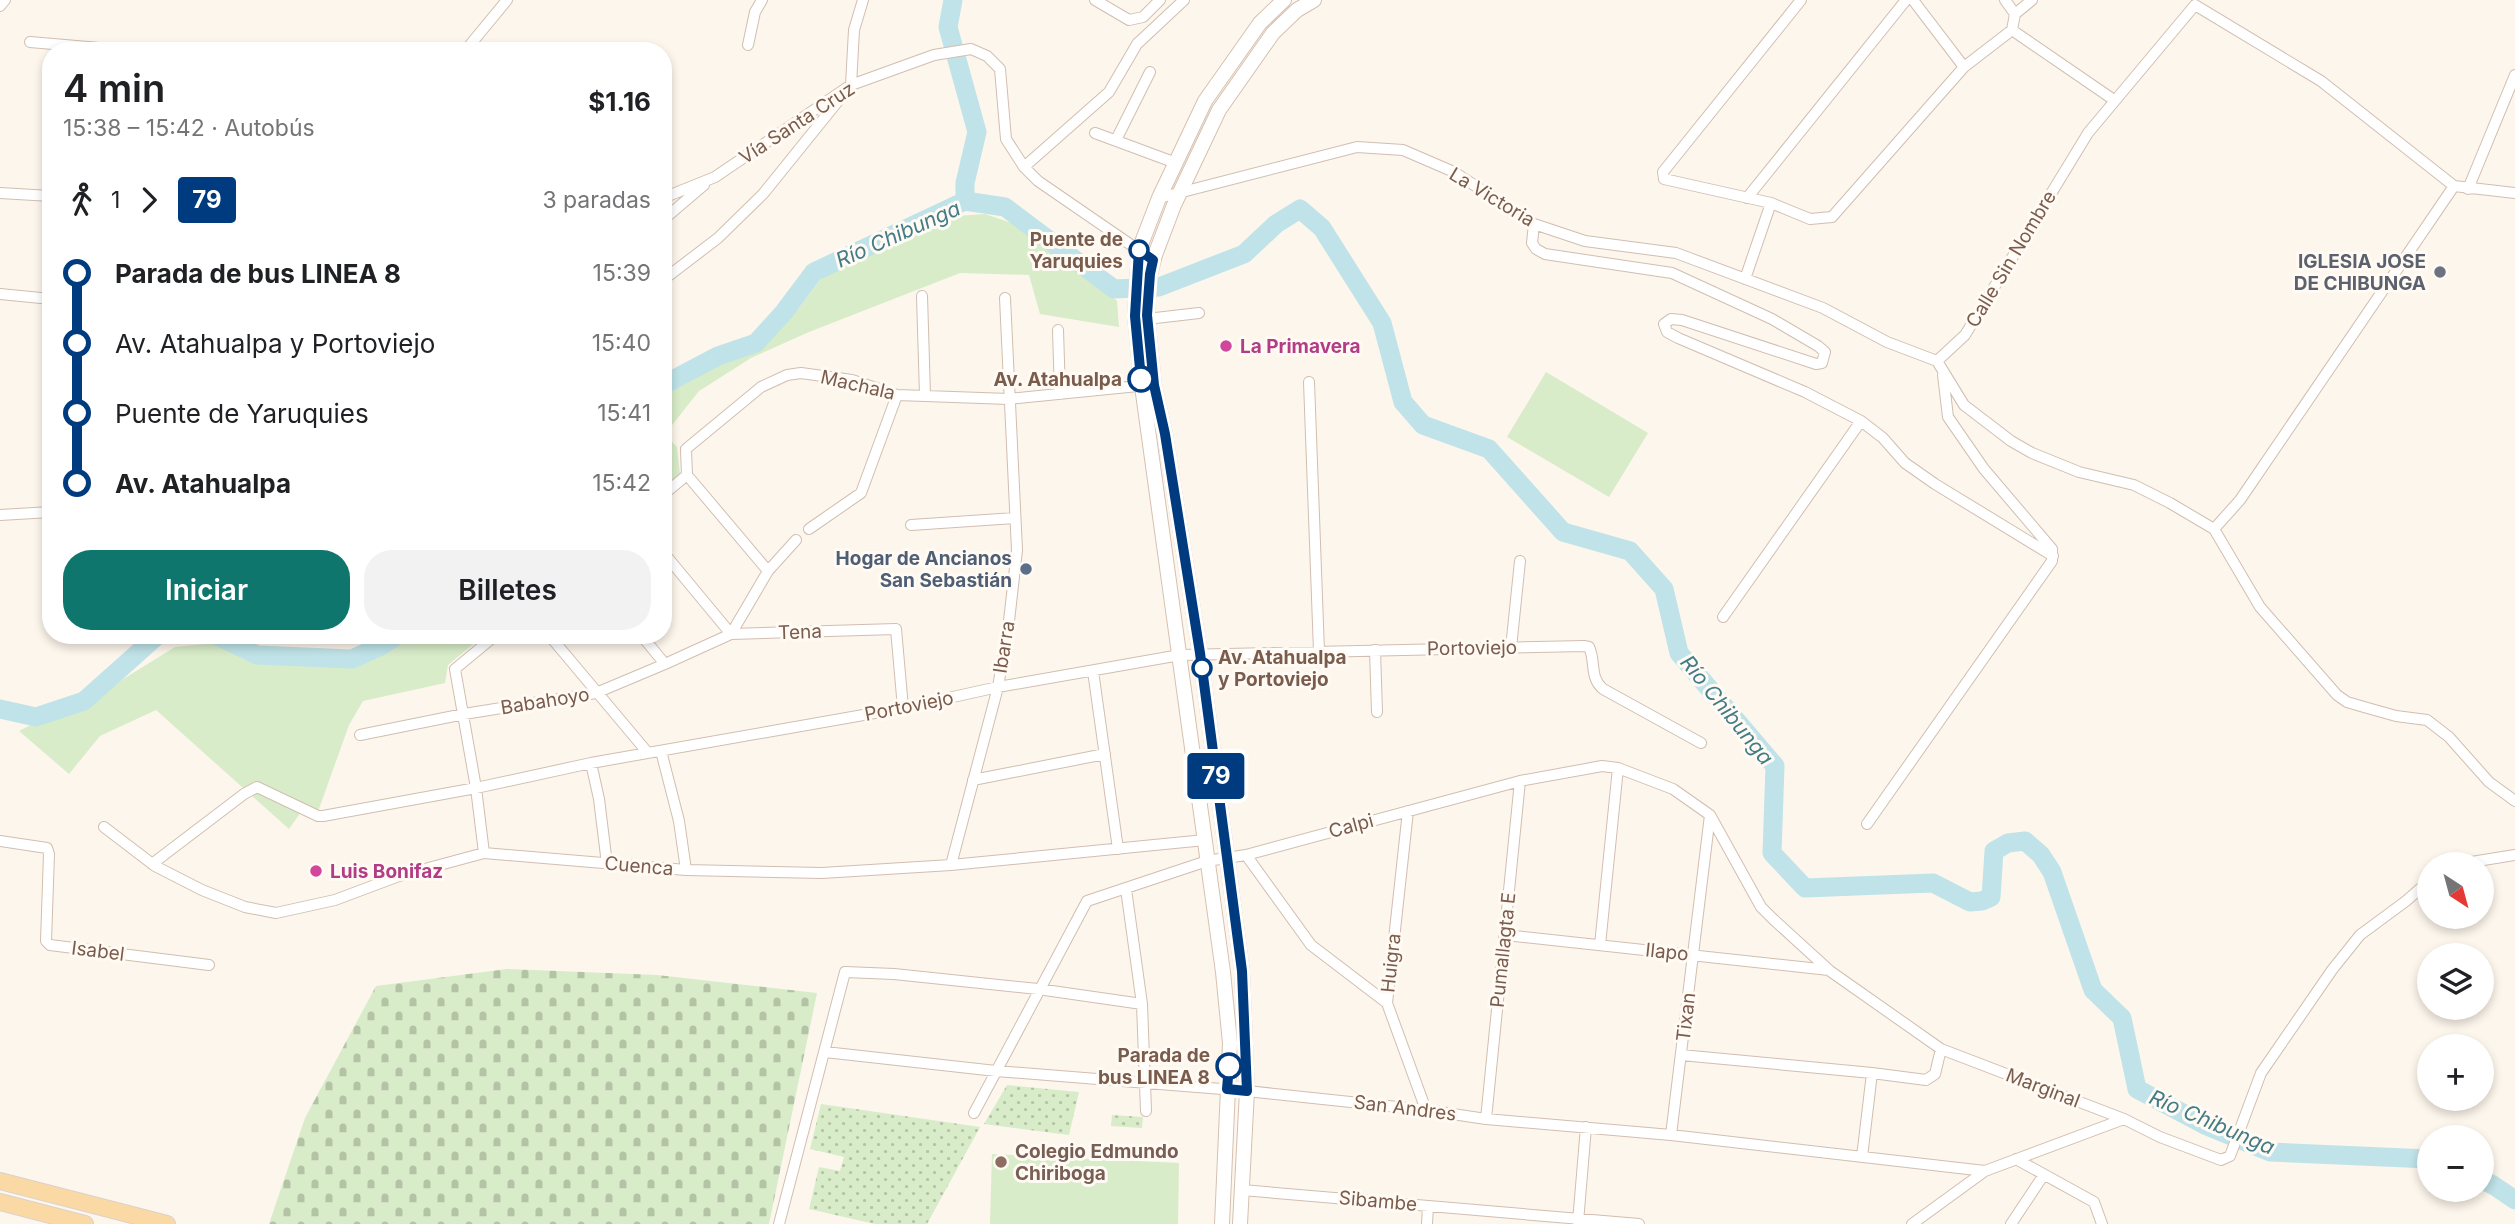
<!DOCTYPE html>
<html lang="es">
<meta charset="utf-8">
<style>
:root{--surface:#fff;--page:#f2f2f2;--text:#202124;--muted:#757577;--accent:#0f766e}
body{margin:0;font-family:Inter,sans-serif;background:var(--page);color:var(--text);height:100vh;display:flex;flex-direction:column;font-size:26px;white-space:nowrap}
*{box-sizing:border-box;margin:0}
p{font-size:23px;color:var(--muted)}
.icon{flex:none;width:38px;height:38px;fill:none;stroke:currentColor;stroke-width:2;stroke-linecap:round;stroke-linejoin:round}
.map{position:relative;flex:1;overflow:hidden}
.drawer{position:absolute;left:42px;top:42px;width:630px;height:602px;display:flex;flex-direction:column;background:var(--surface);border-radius:28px;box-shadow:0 4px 10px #0003}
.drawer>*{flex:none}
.badge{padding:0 14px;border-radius:5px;font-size:24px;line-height:46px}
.needle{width:46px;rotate:144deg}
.fabs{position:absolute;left:2417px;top:852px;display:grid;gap:14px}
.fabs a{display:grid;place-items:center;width:77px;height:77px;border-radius:50%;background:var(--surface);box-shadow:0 4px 10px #0003;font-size:35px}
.map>.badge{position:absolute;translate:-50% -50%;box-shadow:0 0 0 4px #fff}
.legs{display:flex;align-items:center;gap:10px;height:77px;padding:0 21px;font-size:23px}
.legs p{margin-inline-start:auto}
.overview{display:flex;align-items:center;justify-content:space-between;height:119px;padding:0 21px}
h1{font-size:38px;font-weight:600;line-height:52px}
.button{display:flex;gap:14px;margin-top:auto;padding:14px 21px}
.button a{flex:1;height:80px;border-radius:28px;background:var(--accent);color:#fff;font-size:28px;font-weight:600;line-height:80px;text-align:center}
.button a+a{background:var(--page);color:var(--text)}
ul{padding:0 21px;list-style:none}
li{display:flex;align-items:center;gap:24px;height:70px;font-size:26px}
li i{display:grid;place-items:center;width:10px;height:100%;margin:0 9px;background:currentColor}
li i::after{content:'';width:18px;height:18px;margin:-9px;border:5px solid;border-radius:50%;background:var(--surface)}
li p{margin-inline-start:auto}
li:first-child i{background:linear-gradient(#0000 50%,currentColor 0)}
li:last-child i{background:linear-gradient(currentColor 50%,#0000 0)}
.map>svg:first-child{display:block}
</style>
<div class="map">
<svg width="2515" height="1224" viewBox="0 0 2515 1224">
<defs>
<pattern id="grass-dots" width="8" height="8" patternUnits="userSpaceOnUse" patternTransform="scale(1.75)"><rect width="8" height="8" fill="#d8ecc9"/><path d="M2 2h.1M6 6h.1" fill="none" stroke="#b4c2a5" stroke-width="1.8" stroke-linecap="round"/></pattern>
<pattern id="cemetery-stones" width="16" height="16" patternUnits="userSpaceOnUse" patternTransform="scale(1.75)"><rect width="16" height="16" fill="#d8ecc9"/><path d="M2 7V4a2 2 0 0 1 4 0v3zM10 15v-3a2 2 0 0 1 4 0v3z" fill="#b4c2a5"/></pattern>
</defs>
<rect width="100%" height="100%" fill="#fdf6ec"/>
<path fill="url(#grass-dots)" d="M1007,1085L1079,1092L1069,1135L984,1124Z
M821,1104L980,1127L927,1224H875L809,1209L819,1167L840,1171L844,1157L810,1149Z
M1112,1115L1143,1117L1142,1128L1111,1126Z"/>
<path fill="url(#cemetery-stones)" d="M507,969L657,975L817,993L769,1224H269L305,1118L376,986Z"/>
<path fill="#d8ecc9" d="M985,214L1026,228L1074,263L1117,301L1119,327L1040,314L1029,275L960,273L809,332L751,358L699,391L665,434L677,447L680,474L663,488V391L776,330L799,308L824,275L956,216Z
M1546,372L1648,433L1609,497L1507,437Z
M414,635H484L448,665L445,683L363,701L349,725L315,820L301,812L289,829L156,710L100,736L69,774L19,731L42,719L70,712L175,647L215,643L273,661L322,667L362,662Z
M992,1154L1179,1163L1178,1224H990Z"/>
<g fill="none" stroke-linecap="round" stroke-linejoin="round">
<path stroke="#bfe3e8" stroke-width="19" d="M953,0L948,27L977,132L965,183V201
M663,385L718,356L756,343L784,312L814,272L965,201L1005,207L1114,289L1159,287L1244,254L1276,224L1300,209L1322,228L1382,323L1403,402L1423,425L1489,449L1563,532L1630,551L1664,589L1679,653L1775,766L1772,853L1805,888L1933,883L1970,902L1982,901L1991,897L1994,851L2008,843L2025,841L2041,855L2052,872L2093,990L2122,1018L2137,1089L2207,1126L2270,1152L2429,1159
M215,635L257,655L352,659L381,646L398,635
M0,709L36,717L84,701L158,635
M2482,1180L2493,1185L2515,1200"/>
<g stroke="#d1beb0" stroke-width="12">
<path id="street" d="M1095,0L1129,20L1143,17L1160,0
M1801,0L1663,172L1664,179L1771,203L1810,219L1832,217L1964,67L2012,30
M1913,0L1964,67
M2005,0L2015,14L2012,30L2114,100
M0,6L5,0
M2015,14L2032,0
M30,42L134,51
M748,45L755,12L762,0
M465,51L507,0
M1095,133L1176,163
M1116,140L1150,72
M1024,167L1109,92L1137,44L1184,0
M2468,189L2515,75
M0,193L51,196
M663,198L715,177L851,85L934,55L971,49L987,56L1000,69L1006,139L1024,167L1038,181L1153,260
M1159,198L1357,147L1403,150L1454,172L1534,224L1585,241L1676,253L1823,308L1887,342L1937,361
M1747,198L1906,0
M663,220L704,185
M1534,224L1532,243L1536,249L1545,254L1672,273L1772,319L1818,346L1825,352L1822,363L1816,364L1682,320L1671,319L1664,324L1667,332L1678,338L1805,392L1861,421L1883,438L1905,463L1935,484L2053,556
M1745,279L1771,203
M663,280L718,238L763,194L851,85L854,30L863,0
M0,294L51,299
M922,296L925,395
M1147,319L1199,313
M1058,330L1060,394
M1937,361L1965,335L2088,133L2195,5L2321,81L2454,186L2515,193
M1937,361L1964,405L2011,441L2032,453L2079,472L2134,485L2170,503L2214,529L2260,607L2337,695L2347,702L2364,707L2396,716L2427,720L2449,737L2489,782L2515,801
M1309,382L1319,651
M687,475L768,571
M663,495L687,475L686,449L761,387L787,375L801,373L852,380L897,395L1009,399L1148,385
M0,515L51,512
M911,525L1015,518
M809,529L861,493L897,395
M2214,529L2240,500L2454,186
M663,552L731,634
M1723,617L1861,421
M731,634L896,629L903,708
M549,635L648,753
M641,635L665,664
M1511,648L1520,561
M1375,650L1377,712
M1093,671L1118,849
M360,735L464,714L596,693L665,664L731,634L768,571L796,540
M661,751L679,821L686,870
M591,763L599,799L607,864
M973,780L1105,754
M1408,811L1387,1003L1426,1110
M1867,824L2052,561V549L1984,469L1948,417L1943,375
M104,827L155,866L202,890L245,907L276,913L335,900L399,876L484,853L686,870L822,873L951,865L1205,840
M0,841L47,848L49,854L46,941L50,945L209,965
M484,853L476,788L455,669L496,635
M1246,855L1311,945L1387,1003
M152,864L244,794L257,787L318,816H323L476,788L591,763L903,708L998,687L1180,655L1584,646L1589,647C1596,661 1589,677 1603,689L1701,743
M2459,864L2515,855
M951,865L998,687L1009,621L1017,550L1005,298
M1126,889L1142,1004L1146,1111
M1505,935L1829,970
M1600,945L1618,768
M825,1052L996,1071L1247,1091L1426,1110L1486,1119L1671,1135L1985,1171
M1681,1055L1872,1073L1926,1080L1935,1074L1941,1049
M974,1113L1087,901L1207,861L1246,855L1520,781L1602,766L1618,768L1673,789L1710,815L1761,907L1773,919L1830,971L1941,1049L2124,1119L2160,1137L2221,1160L2230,1156L2261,1073L2332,970L2360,935L2406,901L2429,881
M1486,1119L1520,781
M1671,1135L1710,815
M1862,1157L1872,1073
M2016,1159L2094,1202L2102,1224
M1242,1190L1639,1224
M1578,1222L1586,1127
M779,1224L845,972L894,974L1038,989L1142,1004
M1427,1224L1428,1206
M1912,1224L1985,1171L2124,1119
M2011,1224L2043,1176"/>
</g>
<g stroke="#d6c0b0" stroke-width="16">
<path id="secondary" d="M1222,1224L1230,1043L1223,972L1141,379L1135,316L1139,250L1159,198L1205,101L1260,23L1284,0
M1240,1224L1247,1091L1242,971L1200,653L1165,434L1154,385L1147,315L1150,274L1155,255L1174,205L1219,110L1273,33L1297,10L1314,0"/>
</g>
<g stroke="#dad1cd" stroke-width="18">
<path id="primary" d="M0,1181L167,1224
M0,1202L85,1224"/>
</g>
<use href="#street" stroke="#fff" stroke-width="10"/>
<use href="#secondary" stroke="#fff" stroke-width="14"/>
<use href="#primary" stroke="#fbd9a5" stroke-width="16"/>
</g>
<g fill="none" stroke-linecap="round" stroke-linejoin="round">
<g stroke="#fff" stroke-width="16">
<path id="line-1" d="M1141,379L1135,316L1139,250L1153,260L1150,274L1147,315L1154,385L1165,434L1200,653L1242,971L1247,1091L1227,1089L1229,1066"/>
</g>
<use href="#line-1" stroke="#003b80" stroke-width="10"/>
</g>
<g fill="#fff" stroke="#003b80" stroke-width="3.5">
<circle cx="1139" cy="250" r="9"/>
<circle cx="1141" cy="379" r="12"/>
<circle cx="1202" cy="668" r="9"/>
<circle cx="1229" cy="1066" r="12"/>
</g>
<circle fill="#6b7280" stroke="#fffaf3" stroke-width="2.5" cx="2440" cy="272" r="7"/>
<g fill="#d1479c" stroke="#fffaf3" stroke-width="2.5">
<circle cx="1226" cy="346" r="7"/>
<circle cx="316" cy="871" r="7"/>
</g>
<circle fill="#5c6f8a" stroke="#fffaf3" stroke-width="2.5" cx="1026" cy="569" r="7"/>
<circle fill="#8d6e63" stroke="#fffaf3" stroke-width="2.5" cx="1001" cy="1162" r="7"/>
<g text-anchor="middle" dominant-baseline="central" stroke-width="6" stroke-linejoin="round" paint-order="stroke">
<g font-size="19" fill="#7a5c4d" stroke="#fffaf3">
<text transform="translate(797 123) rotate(-33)">Vía Santa Cruz</text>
<text transform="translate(1492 197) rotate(31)">La Victoria</text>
<text transform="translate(2011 259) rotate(-59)">Calle Sin Nombre</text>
<text transform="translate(858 385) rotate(13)">Machala</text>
<text transform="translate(800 632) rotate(-2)">Tena</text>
<text transform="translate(1004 647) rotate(-81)">Ibarra</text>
<text transform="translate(1472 648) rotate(-1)">Portoviejo</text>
<text transform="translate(545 701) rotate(-9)">Babahoyo</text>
<text transform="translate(909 706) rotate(-11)">Portoviejo</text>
<text transform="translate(1351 826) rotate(-15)">Calpi</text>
<text transform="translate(639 866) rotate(5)">Cuenca</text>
<text transform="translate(1503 950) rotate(-84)">Pumallagta E</text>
<text transform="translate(98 951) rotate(7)">Isabel</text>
<text transform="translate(1667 952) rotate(6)">Ilapo</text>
<text transform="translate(1391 963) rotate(-84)">Huigra</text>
<text transform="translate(1686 1017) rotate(-83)">Tixan</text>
<text transform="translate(2043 1088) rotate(21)">Marginal</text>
<text transform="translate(1405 1108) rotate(7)">San Andres</text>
<text transform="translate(1378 1201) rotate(5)">Sibambe</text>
</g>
<g font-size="19" font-weight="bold" fill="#7a5c4d" stroke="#fffaf3" text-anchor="end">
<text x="1123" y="239">Puente de<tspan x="1123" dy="22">Yaruquies</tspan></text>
<text x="1122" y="379">Av. Atahualpa</text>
<text x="1218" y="657" text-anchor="start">Av. Atahualpa<tspan x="1218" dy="22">y Portoviejo</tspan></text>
<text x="1210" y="1055">Parada de<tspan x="1210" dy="22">bus LINEA 8</tspan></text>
</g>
<g font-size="19" font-weight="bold" fill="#5b616d" stroke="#fffaf3" text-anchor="end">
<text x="2426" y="261">IGLESIA JOSE<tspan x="2426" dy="22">DE CHIBUNGA</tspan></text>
</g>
<g font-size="19" font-weight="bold" fill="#b23c85" stroke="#fffaf3" text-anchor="start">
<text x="1240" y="346">La Primavera</text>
<text x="330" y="871">Luis Bonifaz</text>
</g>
<g font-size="19" font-weight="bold" fill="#4e5e75" stroke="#fffaf3" text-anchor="end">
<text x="1012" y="558">Hogar de Ancianos<tspan x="1012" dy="22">San Sebastián</tspan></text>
</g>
<g font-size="19" font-weight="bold" fill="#785e54" stroke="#fffaf3" text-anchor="start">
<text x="1015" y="1151">Colegio Edmundo<tspan x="1015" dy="22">Chiriboga</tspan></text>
</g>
<g font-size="21" font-style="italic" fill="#437c86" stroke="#fffaf3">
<text transform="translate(898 234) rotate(-24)">Río Chibunga</text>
<text transform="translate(1727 710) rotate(51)">Río Chibunga</text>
<text transform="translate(2212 1122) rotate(23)">Río Chibunga</text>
</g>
</g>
</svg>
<div class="fabs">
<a><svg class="needle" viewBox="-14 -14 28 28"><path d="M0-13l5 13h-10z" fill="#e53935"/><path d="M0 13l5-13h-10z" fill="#757577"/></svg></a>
<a><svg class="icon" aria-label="layers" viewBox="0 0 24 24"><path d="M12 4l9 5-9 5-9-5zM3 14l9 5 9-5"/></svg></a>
<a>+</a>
<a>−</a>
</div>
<b class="badge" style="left:1216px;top:776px;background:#003b80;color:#fff">79</b>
<section class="drawer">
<div class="overview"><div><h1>4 min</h1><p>15:38 – 15:42 · Autobús</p></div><b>$1.16</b></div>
<div class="legs"><svg class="icon" aria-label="walk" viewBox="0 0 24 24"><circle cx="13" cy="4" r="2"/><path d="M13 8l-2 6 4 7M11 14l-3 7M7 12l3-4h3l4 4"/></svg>1<svg class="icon" aria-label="forward" viewBox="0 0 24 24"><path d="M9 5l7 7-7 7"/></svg><b class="badge" style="background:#003b80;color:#fff">79</b><p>3 paradas</p></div>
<ul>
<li><i style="color:#003b80"></i><b>Parada de bus LINEA 8</b><p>15:39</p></li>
<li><i style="color:#003b80"></i><span>Av. Atahualpa y Portoviejo</span><p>15:40</p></li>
<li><i style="color:#003b80"></i><span>Puente de Yaruquies</span><p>15:41</p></li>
<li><i style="color:#003b80"></i><b>Av. Atahualpa</b><p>15:42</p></li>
</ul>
<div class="button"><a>Iniciar</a><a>Billetes</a></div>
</section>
</div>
